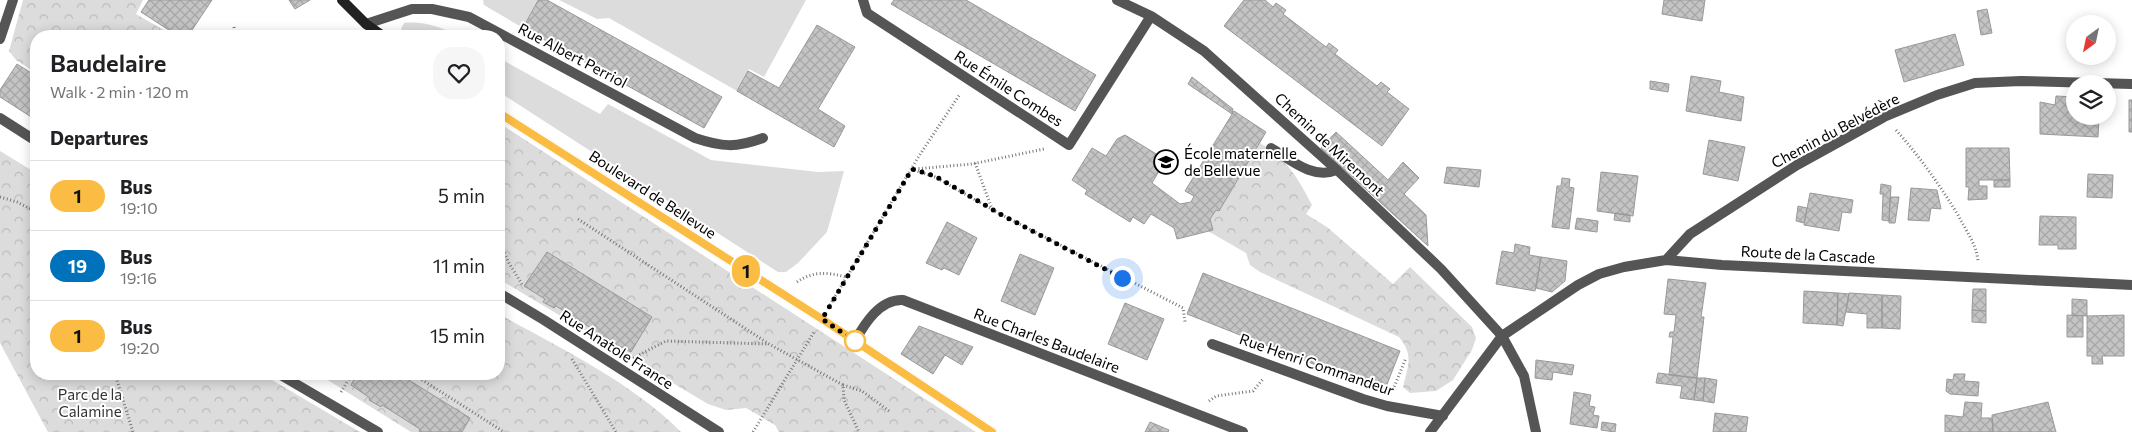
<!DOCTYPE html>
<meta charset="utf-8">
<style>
:root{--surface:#fff;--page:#f6f6f6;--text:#202124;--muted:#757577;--line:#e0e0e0}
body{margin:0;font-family:Commissioner,sans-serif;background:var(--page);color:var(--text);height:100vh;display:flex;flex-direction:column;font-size:19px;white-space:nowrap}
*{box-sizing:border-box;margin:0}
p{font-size:16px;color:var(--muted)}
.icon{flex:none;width:28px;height:28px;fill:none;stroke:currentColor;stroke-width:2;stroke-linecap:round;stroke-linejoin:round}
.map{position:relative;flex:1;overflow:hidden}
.panel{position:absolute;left:30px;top:30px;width:475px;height:350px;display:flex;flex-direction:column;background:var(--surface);border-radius:20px;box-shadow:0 2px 12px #0003}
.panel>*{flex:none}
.badge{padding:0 10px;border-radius:16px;font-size:18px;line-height:32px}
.needle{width:32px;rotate:213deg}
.tools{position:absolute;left:2066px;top:15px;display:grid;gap:10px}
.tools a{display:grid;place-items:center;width:50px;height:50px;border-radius:50%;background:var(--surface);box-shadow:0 2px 12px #0003;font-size:25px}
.you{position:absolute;width:25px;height:25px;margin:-12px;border:4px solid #fff;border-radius:50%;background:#1a73e8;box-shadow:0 0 0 8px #1a73e833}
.map>.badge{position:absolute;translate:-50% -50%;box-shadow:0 0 0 2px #fff}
h2{padding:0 20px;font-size:19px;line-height:45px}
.round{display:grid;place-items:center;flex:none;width:52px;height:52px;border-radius:20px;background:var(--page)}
.head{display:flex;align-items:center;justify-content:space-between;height:85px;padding:0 20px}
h1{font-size:24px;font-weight:600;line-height:38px}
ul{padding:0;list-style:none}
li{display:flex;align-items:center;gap:15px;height:70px;padding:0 20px;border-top:1px solid var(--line)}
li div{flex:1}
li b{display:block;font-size:19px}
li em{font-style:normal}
li .badge{min-width:55px;font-weight:700;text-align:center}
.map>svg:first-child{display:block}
</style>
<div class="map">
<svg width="2132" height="432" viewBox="0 0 2132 432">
<defs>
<pattern id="park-crowns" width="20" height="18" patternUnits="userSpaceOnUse" patternTransform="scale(1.25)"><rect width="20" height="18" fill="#dcdcdc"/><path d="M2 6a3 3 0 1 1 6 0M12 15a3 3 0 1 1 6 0" fill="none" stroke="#bbb"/></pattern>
<pattern id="building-cross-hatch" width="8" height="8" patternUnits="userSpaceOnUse" patternTransform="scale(1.25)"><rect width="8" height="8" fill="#c4c4c4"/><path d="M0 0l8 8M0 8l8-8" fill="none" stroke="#a7a7a7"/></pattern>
</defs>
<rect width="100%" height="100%" fill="#fff"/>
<path fill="#dcdcdc" d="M483,0H537L523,28L484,5Z
M559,0H806L764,77L749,69L737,91L609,18L597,19Z
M404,23C424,21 441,27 458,36H412L401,29Z
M499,58L600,114L608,104L711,160L818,172L844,171L827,232L798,263L786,272H778L499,92Z"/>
<path fill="url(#park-crowns)" d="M23,0H143L136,14L174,36H36V73L16,60L9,51Z
M499,123L976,432H779L775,425L746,408L726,410L708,404L499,279Z
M1260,143C1289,162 1296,175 1312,205L1306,214L1327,227L1393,284L1410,267L1472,327L1476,338L1472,350L1453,380L1436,391L1410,393L1403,387C1408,366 1414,355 1399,337L1260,272L1250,265L1246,253L1208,231L1213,230L1210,219L1216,210L1219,211Z
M0,151L36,173V374H262L360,432H48L0,343Z
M499,314C561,349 630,381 681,432H411L318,374H499Z"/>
<path fill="url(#building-cross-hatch)" stroke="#999" d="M149,0H212L188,36H178L141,12Z
M289,0H310L295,9Z
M538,0H547L722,97L704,128L523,28Z
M894,0H966L1096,75L1075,111L891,4Z
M1244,0H1265L1273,7L1276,3L1286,10L1283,14L1326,47L1329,43L1338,50L1335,54L1377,86L1381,82L1390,89L1387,92L1409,109L1382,146L1224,26Z
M1664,0H1705L1702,21L1662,14Z
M1987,9L1992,33L1981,35L1977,11Z
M817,25L855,47L818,109L845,126L834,147L737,91L748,71L779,88Z
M1955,34L1964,65L1904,82L1895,50Z
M17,64L36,76V120L0,97V90Z
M1691,76L1721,81L1719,92L1744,97L1741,121L1686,111Z
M1192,77L1233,109L1232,114L1188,84Z
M1650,81L1669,84L1668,92L1650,89Z
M2056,96L2075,97V116H2099L2098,137L2040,134V102L2055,105Z
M2129,100H2132V132H2129Z
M1234,111L1266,132L1219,211L1216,210L1210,219L1213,230L1177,239L1174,228L1151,214L1144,224L1133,217L1130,222L1085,194L1087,190L1072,180L1092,148L1106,156L1117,139L1125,135L1158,155L1162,166L1152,183L1180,204L1191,202L1194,196L1185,191Z
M1336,132L1388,180L1403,162L1419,178L1404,194L1426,215L1428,246L1321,148Z
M1709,140L1745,147L1738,181L1703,174Z
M1966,148H2009L2010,180H1979V186H1987V199L1968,200L1969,187H1966Z
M1447,167L1481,170L1479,187L1444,183Z
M1601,172L1638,176L1633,216L1597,211Z
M2088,174L2113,175L2112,198L2087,197Z
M1562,178L1570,179L1569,187L1574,188L1569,229L1552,227L1557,186H1561Z
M1994,180H2010V187H1994Z
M1881,184L1891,186L1889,221L1882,220L1883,194H1880Z
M1911,188L1937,190L1941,209L1931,208L1929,221L1908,220Z
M1810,193L1853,200L1851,213L1842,212L1839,231L1804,225Z
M1890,197H1899L1895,223H1889Z
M1798,206L1807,208L1804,223L1796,221Z
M1615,213L1630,215V222L1614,220Z
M2040,216L2076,217V249H2058V245H2039Z
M1577,218L1598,221L1597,232L1575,229Z
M947,222L977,238L959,275L944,268L942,270L926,263Z
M1515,244L1530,247L1529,255L1541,257L1535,291L1496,284L1502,251L1514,253Z
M547,252L652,317L631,352L593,333L594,330L556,306L554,308L543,302L545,299L524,286Z
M1020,254L1054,268L1035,315L1001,301Z
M1541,257L1567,261L1565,281L1552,292L1536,288Z
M1203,273L1400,351L1384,392L1187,314Z
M1668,279L1706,283L1701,317H1704L1697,378L1669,375L1673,337H1669L1670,332H1674L1676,315L1664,314Z
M1973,289H1986V311L1972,310Z
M1804,291L1838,293L1837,325L1803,323Z
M1838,293L1849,294L1843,326L1837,325Z
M1849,293L1882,295V328H1867V314L1846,312Z
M1882,295L1901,296L1900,329L1882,328Z
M2072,299L2087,300V316L2072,315Z
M1125,303L1164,319L1147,360L1108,344Z
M1972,310L1986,311V323L1972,322Z
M2067,315L2083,316V337H2067Z
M2124,315V356H2102L2103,364H2092V356H2087V316Z
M919,326L973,347L962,365L945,355L933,374L901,354Z
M1536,360L1574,365L1572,375L1553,372L1552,380L1535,378Z
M1658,373L1697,378L1694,400L1680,398L1682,386L1656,383Z
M357,374H399L470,418L462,432H421L419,431L420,429L382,405L381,407L369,400L370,398L351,385Z
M1954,374H1965L1964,381L1979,382L1978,396L1950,394L1946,391L1947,379L1953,380Z
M1697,378H1705L1703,401L1694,400Z
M1705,378L1717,380L1714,403L1703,401Z
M1574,392L1591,395L1589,406L1595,407L1593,415L1599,416L1597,428L1570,424Z
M1965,402L1982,403L1981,418H1992L1993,432H1945V415L1963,417Z
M2048,402L2056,432H1993L1992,415Z
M1715,413L1748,417L1746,432H1713Z
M1150,422L1169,430L1168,432H1145Z
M1602,422L1616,424L1615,432L1601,430Z"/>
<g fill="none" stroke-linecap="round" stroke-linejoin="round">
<path stroke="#777" stroke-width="3" stroke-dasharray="1 2.5" stroke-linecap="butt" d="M234,27L236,36
M1896,130C1920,157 1939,184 1958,215C1966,231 1976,243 1978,261
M975,163L992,209
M911,169L935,177L1002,215L1183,308L1185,322
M915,169L972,164L1044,149
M0,197L17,202L36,212
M578,219L769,344L843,385L844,400L859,432
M499,240L509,263L523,286
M797,282C813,271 827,272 846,277
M830,305L919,156L960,94
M633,358L666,341L768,344
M572,359L616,432
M115,374L133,432
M413,374L504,432
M843,385L862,391L889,411
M1393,390L1406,358
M341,392L352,374
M1209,401L1216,396L1253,391L1263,379
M753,432L814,332"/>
<path stroke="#555" stroke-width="10" d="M0,39L13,0
M1271,148C1291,160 1313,180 1337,170"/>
<path stroke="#555" stroke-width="10" d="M863,0L867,13L1069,145L1151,16
M1117,0L1151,16L1204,51L1337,170L1441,269L1502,336L1524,376L1536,432
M366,24L412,9H432L469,17L695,138C722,147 736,148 763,138
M0,118L36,141
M1666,260L1690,234L1797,165L1884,117L1937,95L1975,83L2021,81L2132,84
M499,293L544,320L719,432
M855,341C865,323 880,299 903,300L1243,432
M1212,344L1363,399L1387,406L1443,416
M279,374L378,432
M1430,432L1502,336L1578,285L1599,274L1624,267L1666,260L1722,265L2132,285"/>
<path stroke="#222" stroke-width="10" d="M342,0L366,24L383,36
M499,113L822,319L992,432"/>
</g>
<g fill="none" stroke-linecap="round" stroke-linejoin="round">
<g stroke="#fff" stroke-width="11">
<path id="line" d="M499,113L822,319L992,432"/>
</g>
<use href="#line" stroke="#fbbc43" stroke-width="8"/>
<path stroke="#000" stroke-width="5" stroke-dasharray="0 9" d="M855,341L822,319L912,169L935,176L1002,215L1122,278"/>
</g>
<defs>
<g id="school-ring" transform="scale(1.25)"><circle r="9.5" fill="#fff" stroke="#000" stroke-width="1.5"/><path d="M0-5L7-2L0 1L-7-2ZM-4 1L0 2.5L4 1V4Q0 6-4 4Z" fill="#000"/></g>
</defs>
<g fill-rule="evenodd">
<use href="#school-ring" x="1166" y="162"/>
</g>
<circle fill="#fff" stroke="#fbbc43" stroke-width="2.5" cx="855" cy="341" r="10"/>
<g text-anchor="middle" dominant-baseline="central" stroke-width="4" stroke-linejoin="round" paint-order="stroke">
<g font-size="15" fill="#000" stroke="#fff">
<text transform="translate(573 55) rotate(28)">Rue Albert Perriol</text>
<text transform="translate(1009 88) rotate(33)">Rue Émile Combes</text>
<text transform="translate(1835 130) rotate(-28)">Chemin du Belvédère</text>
<text transform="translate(1330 144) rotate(43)">Chemin de Miremont</text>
<text transform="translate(653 194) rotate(33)">Boulevard de Bellevue</text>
<text transform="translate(1808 254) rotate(3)">Route de la Cascade</text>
<text transform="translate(1047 340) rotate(21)">Rue Charles Baudelaire</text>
<text transform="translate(617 349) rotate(33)">Rue Anatole France</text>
<text transform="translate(1317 364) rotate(19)">Rue Henri Commandeur</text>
</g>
<g font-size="15" fill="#000" stroke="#fff" text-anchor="start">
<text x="1184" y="153">École maternelle<tspan x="1184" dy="17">de Bellevue</tspan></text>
</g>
<g font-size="15" fill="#333" stroke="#fff">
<text x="90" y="394">Parc de la<tspan x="90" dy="17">Calamine</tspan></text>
</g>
</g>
</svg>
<div class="tools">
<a><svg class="needle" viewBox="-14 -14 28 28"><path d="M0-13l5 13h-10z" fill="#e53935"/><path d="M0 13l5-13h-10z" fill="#757577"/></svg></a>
<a><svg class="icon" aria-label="layers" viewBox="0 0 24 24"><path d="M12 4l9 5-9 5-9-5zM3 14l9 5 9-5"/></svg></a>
</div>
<div class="you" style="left:1122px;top:278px"></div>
<b class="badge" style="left:746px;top:271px;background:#fbbc43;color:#111">1</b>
<section class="panel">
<div class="head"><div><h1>Baudelaire</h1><p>Walk · 2 min · 120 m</p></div><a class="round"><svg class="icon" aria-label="heart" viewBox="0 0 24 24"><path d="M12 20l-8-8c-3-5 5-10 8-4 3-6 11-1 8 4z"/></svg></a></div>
<h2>Departures</h2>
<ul>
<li><span class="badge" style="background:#fbbc43;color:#111">1</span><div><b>Bus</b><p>19:10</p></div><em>5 min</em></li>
<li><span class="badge" style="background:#0072bc;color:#fff">19</span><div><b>Bus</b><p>19:16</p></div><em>11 min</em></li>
<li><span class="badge" style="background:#fbbc43;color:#111">1</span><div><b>Bus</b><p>19:20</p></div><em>15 min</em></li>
</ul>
</section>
</div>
